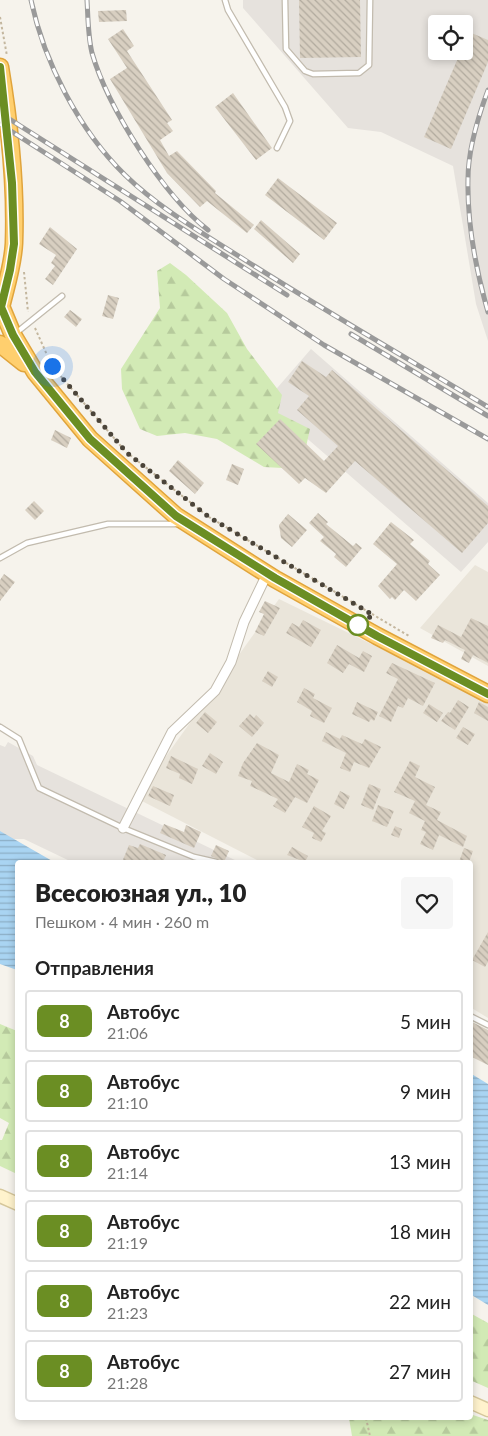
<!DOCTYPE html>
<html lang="ru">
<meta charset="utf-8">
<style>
:root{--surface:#fff;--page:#f6f6f6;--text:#222;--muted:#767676;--line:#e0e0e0}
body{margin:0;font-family:Lato,sans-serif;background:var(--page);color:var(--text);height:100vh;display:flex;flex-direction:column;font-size:19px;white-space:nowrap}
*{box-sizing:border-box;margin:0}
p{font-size:16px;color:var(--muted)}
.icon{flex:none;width:28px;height:28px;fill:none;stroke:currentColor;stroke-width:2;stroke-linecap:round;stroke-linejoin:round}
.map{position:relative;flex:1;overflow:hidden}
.drawer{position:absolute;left:15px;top:860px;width:458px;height:560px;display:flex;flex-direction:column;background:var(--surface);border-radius:5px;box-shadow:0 2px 8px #0003}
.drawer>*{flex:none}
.badge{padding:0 10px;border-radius:8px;font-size:18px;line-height:32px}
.fabs{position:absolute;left:428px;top:15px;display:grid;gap:10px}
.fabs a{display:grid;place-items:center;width:45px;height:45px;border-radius:5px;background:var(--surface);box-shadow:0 2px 8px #0003;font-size:25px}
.you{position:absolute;width:25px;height:25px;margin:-12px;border:4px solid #fff;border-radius:50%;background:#1a73e8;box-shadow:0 0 0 8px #1a73e833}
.map>.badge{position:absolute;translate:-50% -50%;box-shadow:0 0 0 2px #fff}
h2{padding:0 20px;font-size:19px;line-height:45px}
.round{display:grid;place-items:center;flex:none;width:52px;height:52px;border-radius:5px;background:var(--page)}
.headline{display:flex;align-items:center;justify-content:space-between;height:85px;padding:0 20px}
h1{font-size:24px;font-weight:800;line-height:38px}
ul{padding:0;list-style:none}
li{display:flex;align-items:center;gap:15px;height:62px;margin:0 10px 8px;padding:0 10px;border:2px solid var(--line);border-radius:5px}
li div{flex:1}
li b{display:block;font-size:19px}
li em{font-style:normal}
li .badge{min-width:55px;font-weight:700;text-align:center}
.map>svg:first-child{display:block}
</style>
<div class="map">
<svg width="488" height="1436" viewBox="0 0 488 1436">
<defs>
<pattern id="forest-firs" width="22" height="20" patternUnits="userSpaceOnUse" patternTransform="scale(1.25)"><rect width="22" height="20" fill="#d2eab5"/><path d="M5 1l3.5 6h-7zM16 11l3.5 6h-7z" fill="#b6ca9c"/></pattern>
<pattern id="water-rules" width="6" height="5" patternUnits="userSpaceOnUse" patternTransform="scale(1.25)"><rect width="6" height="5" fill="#a9d4f2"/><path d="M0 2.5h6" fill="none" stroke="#8caec5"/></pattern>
<pattern id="building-back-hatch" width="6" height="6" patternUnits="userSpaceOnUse" patternTransform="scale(1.25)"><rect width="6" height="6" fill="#d8cfc1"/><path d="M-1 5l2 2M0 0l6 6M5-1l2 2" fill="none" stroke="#b1aa9e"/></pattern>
</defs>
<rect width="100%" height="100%" fill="#f6f3ec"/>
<path fill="#eae5da" d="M475,565L488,572V666L420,628Z
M279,599L488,701V1018L470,1007V862H261L136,798Z"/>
<path fill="#e6e2dd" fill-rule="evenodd" d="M243,0H488V341L476,304L453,166L381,132L348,128L243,8ZM436,24H464V51H436Z
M311,349L488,503V542L461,572L265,402Z
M8,742L33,756L37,765L239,862H72L24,839H0V745L5,747Z"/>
<path fill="url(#forest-firs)" d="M170,263L186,275L227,313L247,349L282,395L278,413L310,429L301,469L264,467L217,439L185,433L157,436L140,429L122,389L121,369L160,308L157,271Z
M0,1024L17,1031V1174L0,1166V1140H2L9,1123L0,1118Z
M470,1313L488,1323V1388L470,1380Z
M470,1414L488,1420V1436H352L349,1418H470Z"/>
<path fill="url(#water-rules)" d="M0,831L54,862H18L17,970L0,964Z
M470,1073L488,1084V1305L470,1294Z"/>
<path fill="url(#building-back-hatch)" d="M299,0H360L361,57L300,58Z
M126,10L127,21L99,22L98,11Z
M123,29L134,46L127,51L172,120L167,123L173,131L160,140L169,156L177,151L216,191L215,193L254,225L247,233L207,201L200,207L167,173L110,79L127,68L108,39Z
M469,32L488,40V62L451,149L424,137L461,51H464V44Z
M233,93L272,148L256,160L215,107Z
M278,178L337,223L324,240L265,195Z
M261,220L300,254L293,263L254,229Z
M50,227L77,249L53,285L45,279L55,266L51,263L56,255L39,244Z
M108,295L119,298L113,319L102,316Z
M70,310L82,319L76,327L64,317Z
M302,361L326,377L332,370L488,506V523L462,553L355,461L326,493L305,478L299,484L256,444L280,419L324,461L338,446L297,410L309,396L288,382Z
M55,430L71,438L67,448L51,440Z
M178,460L204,483L195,494L169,471Z
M232,464L244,469L238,485L226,480Z
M34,501L44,511L35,520L25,510Z
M318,513L328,522L326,524L353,546L356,543L362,548L346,567L334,557L336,554L320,541L324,537L309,523Z
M288,514L307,530L292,547L281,538L279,525Z
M391,522L414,540L410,544L430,561L428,564L440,575L416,601L404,590L395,600L392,597L390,599L378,586L397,564L373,544Z
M4,574L15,582L0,601V580Z
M265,601L280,608L264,636L255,632L264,614L259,612Z
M471,618L488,626V663L473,655L469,663L461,659L465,650L445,640L443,643L431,638L438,625L461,637Z
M303,620L321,630L311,647L286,633L292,623L299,627Z
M337,645L359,658L363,651L372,656L364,672L349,664L343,673L327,663Z
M392,663L435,683L423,706L408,698L403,708L398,706L391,722L379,716L398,679L386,673Z
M268,671L278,677L272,687L262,681Z
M304,688L315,694L313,698L332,708L324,723L310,716L312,711L297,702Z
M458,700L469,707L455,730L441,721L448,712L450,713Z
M357,702L378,712L374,721L371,719L369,722L352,714Z
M479,702L488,707V721L474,713Z
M429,704L443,713L437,722L423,713Z
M205,712L217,722L208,733L196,723Z
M250,714L254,718L256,715L264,723L252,737L239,726Z
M463,727L475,734L468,745L456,738Z
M326,732L340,739L342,735L362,744L365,739L381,747L369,768L354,762L350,772L340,768L346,753L322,741Z
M257,743L279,755L271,773L289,782L297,764L309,770L307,774L319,780L307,803L295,797L285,813L273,806L278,799L250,786L252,781L238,776L243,763Z
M210,753L223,762L216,774L202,766Z
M171,756L198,769L192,784L179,778L180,774L166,768Z
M410,761L420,766L415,777L435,787L426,805L441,812L437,820L467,836L463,847L439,835L433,850L420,844L426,832L421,830L425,821L409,813L415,801L394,792Z
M369,784L381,789L373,810L361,805Z
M153,786L174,795L170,806L148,796Z
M340,791L350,796L344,809L334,804Z
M378,805L394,811L387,827L372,821Z
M314,806L331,816L322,831L326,833L321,842L312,838L314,833L302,827Z
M164,824L184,832L186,825L201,832L194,848L160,833Z
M395,826L402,829L399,838L391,835Z
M140,844L166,855L163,862H122L129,845L138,848Z
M216,845L229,851L224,862L211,856Z
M292,847L308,856L305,862L287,855Z
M464,848L473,851L469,862H459Z
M488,932V962L485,967L472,960Z
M470,1021L488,1030V1065L470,1056Z"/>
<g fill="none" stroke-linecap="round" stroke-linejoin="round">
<g stroke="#c2bbae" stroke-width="7">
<path id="lane" d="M225,0L228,10L285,107L290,121L277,148
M285,0L286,49L305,71L313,74L359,73L369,65L370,0
M16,333L62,296
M0,558L27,543L108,524H178
M0,727L19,739L39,788L123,828L194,857L216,862
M470,1016L488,1025"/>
</g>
<g stroke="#c2bbae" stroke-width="11">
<path id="street" d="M123,828L172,732L215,691L231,662L244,622L267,574"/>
</g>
<g stroke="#d6c79b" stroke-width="15">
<path id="secondary" d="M0,1196L18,1204
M470,1402L488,1410"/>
</g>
<g stroke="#e0a43c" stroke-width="19">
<path id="highway" d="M0,67C9,121 16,188 14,243C13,265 6,286 1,307
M0,304L13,335L35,372L90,439L176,516L275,579L377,636L488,694
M0,344L24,363"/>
</g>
<path stroke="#c4b79f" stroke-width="2" stroke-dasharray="2.5 2.5" stroke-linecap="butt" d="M0,17L7,56
M24,272L28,312
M35,328L52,366L126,452
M130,455L209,517L409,636
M366,1418L370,1436"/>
<use href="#lane" stroke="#fff" stroke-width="4.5"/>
<use href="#street" stroke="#fff" stroke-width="9"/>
<use href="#secondary" stroke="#fff3cd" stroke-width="12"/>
<use href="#highway" stroke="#ffcf6e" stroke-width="16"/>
<g stroke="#9a9a9a" stroke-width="5">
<path id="rail" d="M31,0C44,62 79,130 125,175C161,210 206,235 248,262C327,312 408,359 488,407
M87,0C88,17 88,37 92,53C108,108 163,195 208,230
M488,90C478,117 468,150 468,179C467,224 476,270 488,312
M0,113L287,295
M0,124L120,201L224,279L324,345L488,439
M351,334L488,416"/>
</g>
<use href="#rail" stroke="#fff" stroke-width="3" stroke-dasharray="9" stroke-linecap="butt"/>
</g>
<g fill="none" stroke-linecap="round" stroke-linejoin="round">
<g stroke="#fff" stroke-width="11">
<path id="line" d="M0,67L12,183L14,244L10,270L1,307L13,335L35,372L90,439L176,516L275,578L377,636L488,694"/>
</g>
<use href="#line" stroke="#6b8e23" stroke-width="8"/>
<path stroke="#4b4439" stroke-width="5" stroke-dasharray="0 9" d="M52,366L127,453L209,517L373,615L358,625"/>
</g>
<circle fill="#fff" stroke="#6b8e23" stroke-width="2.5" cx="358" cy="625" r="10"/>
</svg>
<div class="fabs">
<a><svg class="icon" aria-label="locate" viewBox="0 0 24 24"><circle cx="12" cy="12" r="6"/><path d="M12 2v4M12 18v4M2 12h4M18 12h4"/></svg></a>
</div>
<div class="you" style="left:52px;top:366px"></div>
<section class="drawer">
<div class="headline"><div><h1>Всесоюзная ул., 10</h1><p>Пешком · 4 мин · 260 m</p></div><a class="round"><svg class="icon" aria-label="heart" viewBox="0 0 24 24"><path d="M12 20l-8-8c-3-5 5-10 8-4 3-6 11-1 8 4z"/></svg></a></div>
<h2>Отправления</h2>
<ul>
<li><span class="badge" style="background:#6b8e23;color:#fff">8</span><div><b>Автобус</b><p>21:06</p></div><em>5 мин</em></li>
<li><span class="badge" style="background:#6b8e23;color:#fff">8</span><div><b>Автобус</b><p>21:10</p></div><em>9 мин</em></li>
<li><span class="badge" style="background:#6b8e23;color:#fff">8</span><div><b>Автобус</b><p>21:14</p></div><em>13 мин</em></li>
<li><span class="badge" style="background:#6b8e23;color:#fff">8</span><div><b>Автобус</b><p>21:19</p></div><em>18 мин</em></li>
<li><span class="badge" style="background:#6b8e23;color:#fff">8</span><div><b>Автобус</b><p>21:23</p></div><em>22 мин</em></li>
<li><span class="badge" style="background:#6b8e23;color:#fff">8</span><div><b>Автобус</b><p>21:28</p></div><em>27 мин</em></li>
</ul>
</section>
</div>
